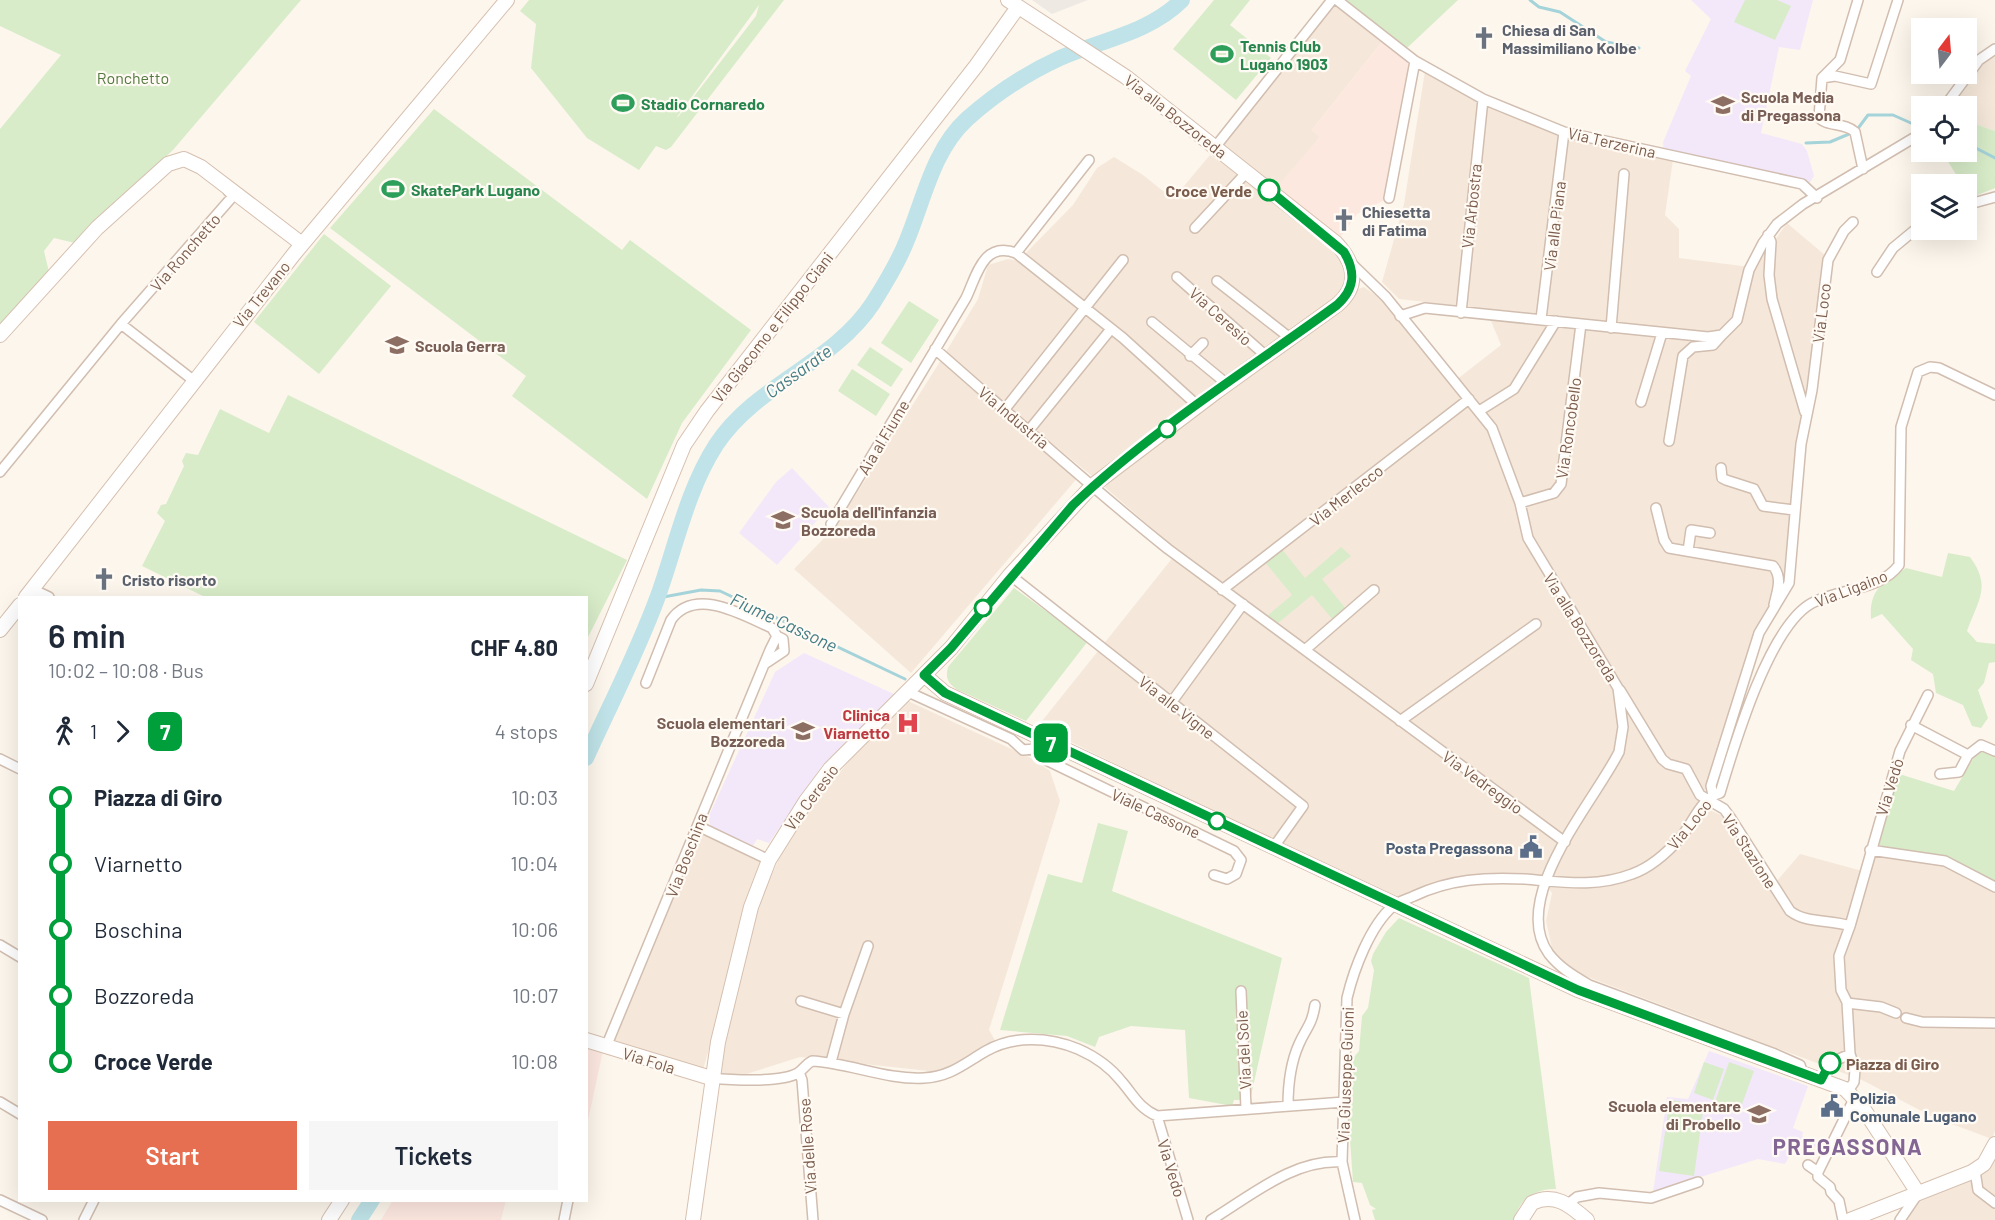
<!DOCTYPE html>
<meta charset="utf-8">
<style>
:root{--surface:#fff;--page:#f6f6f7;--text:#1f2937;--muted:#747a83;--accent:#e76f51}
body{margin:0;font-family:Barlow,sans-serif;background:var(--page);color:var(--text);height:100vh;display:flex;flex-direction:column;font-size:22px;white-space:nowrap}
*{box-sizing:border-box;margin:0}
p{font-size:20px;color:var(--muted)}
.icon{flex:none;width:33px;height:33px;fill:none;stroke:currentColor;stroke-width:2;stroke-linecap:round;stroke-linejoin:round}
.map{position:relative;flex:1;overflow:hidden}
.details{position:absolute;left:18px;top:596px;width:570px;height:606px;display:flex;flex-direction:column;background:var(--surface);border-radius:0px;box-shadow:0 6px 24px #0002}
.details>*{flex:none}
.badge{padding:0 12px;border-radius:9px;font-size:21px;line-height:39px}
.needle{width:39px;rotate:16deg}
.tools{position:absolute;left:1911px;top:18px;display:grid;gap:12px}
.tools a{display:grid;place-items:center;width:66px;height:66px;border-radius:0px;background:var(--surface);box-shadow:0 6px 24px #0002;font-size:30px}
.map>.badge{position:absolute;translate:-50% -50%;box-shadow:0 0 0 3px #fff}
.legs{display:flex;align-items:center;gap:9px;height:66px;padding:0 30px;font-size:20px}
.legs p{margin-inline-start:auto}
.overview{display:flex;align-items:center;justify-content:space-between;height:102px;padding:0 30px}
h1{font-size:33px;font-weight:600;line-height:45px}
.cta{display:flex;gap:12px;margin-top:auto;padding:12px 30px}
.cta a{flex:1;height:69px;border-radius:0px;background:var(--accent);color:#fff;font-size:24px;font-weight:600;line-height:69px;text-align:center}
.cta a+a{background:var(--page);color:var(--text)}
ul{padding:0 30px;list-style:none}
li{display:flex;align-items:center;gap:21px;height:66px;font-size:22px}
li i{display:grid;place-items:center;width:9px;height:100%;margin:0 8px;background:currentColor}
li i::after{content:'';width:15px;height:15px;margin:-8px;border:4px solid;border-radius:50%;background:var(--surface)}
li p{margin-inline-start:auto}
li:first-child i{background:linear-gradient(#0000 50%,currentColor 0)}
li:last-child i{background:linear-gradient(currentColor 50%,#0000 0)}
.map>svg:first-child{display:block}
</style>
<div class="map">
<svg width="1995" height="1220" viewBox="0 0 1995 1220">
<rect width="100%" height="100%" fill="#fdf6ec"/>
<path fill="#f5e8da" d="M1332,0L1385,38L1312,130L1320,137L1276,193L1216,146Z
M1995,56V131L1967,121L1966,106H1952L1982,63Z
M1425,71L1555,133L1673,160L1665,215L1679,229V258L1750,267L1770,247L1787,223L1826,256L1810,407L1783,591L1754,641L1708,784L1698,805L1739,823L1776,882L1800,854L1866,872L1872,856L1891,850L1945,856L1995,882V1131L1992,1139L1933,1117L1862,1080L1577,973L1562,964L1553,953L1546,921L1552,893L1538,876L1504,873L1463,877L1399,898L1290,849L1038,726L1178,551L1098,481L944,355L978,299L988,265L1008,259L1018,261L1073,205L1097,168L1114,157L1143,175L1173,199L1210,155L1336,243L1344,252L1351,291L1364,287L1391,306L1456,380L1501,345L1486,309L1399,299L1382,282L1404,204Z
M941,360L1079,476L911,673L794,569L836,526Z
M906,700L1031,758L1050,771L1060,801L989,1030L996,1042L976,1051L947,1073L800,1057L718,1083L736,981L756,911L781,854L813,805L872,733Z
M699,833L762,860L703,1070L610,1044Z
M1995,1144V1220H1901L1918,1193L1967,1175Z"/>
<path fill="#fde8e0" d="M1385,38L1415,61L1389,198L1357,214L1336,243L1272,193L1320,137L1312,130Z
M587,1047L603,1051L587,1125Z
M393,1200H506L501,1220H381Z"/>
<path fill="#efe9e4" d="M1032,0H1088L1052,14Z"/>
<path fill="#f3e8fa" d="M1691,0H1813L1800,50L1779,47L1761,133L1802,144L1807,151L1814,176L1807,187L1664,154L1663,142L1691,76L1685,71L1711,19Z
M792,468L829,507L777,565L739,533L776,482Z
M804,653L896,695L821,767L769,843L757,839L753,846L711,827L708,818L775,672Z
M1709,1051L1808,1086L1793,1128L1803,1132L1802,1136L1823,1144L1819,1148L1798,1141L1785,1164L1758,1159L1653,1192L1667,1097L1688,1099Z"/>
<path fill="#d8ecc9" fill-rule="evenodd" d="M0,0H301L173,150L75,243L54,238L44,251L49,272L0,326V129L61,55L0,26Z
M529,0H784L671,147L666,150L656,146L639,170L587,138L531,68L536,24L520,11ZM759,5L756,16L678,117H677Z
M1214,0H1250L1230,25L1271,58L1236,100L1173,49Z
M1341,0H1458L1407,48Z
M1745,0H1777L1791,6L1775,40L1734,22Z
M434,109L622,250L630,240L751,330L682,423L647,499L512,396L526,376L330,228Z
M1967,121L1995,131V188L1970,198L1966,184H1962L1942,152H1966Z
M324,234L391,286L319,374L254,322Z
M909,301L939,320L911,363L881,343Z
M870,347L903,369L891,387L857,365Z
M852,369L890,394L876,416L838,391Z
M288,395L627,560L587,639L586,597H205L142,566L165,521L157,513L161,505L166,504L184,466L182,461L186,453L198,455L220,409L269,433Z
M1341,547L1351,556L1322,579L1346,609L1333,620L1312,595L1277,624L1267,616L1292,595L1264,561L1281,548L1305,578Z
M1948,553L1970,557C1992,587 1978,600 1967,631L1977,642L1995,644V662L1989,663L1984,683L1978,690L1988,718L1981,728L1972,726L1963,705L1936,693L1933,674L1911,660L1913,649L1882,614L1871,619C1869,589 1883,582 1906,568L1942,577Z
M1014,588L1088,641L1026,721L956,689C948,683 945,678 948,667Z
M1980,747L1995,754V882L1945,856L1891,850L1878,844L1896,773L1954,791Z
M1098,823L1128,831L1112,891L1282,958L1250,1100H1234L1232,1106L1189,1098L1185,1030L1131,1026L1099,1037L1095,1047L1067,1036L1000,1030L1048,874L1082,883Z
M1399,918L1529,978L1556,1189C1537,1188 1517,1200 1515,1220H1375L1372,1210L1376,1209L1370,1205L1362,1183L1353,1182L1345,1068L1359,1051L1362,1016L1368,1008L1374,970L1371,961L1373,954L1386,932Z
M1704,1062L1724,1069L1713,1100L1694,1093Z
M1729,1062L1754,1071L1740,1110L1715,1102Z
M1670,1100L1704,1105L1694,1176L1659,1171Z"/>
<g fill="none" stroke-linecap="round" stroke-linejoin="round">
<path stroke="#a5d3da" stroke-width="3" d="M1530,0L1539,7L1560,12L1606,42L1639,48
M1859,127L1868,115H1893L1922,128
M1806,143L1830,142L1849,134
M1966,143L1995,158
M658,598L701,590L720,591L905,679"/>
<path stroke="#bfe3e8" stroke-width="16" d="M586,758C610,705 638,651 658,596C676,546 687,490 716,445C756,384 833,364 873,303C885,284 899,261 907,240C924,199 933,150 967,119C995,94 1025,74 1060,58C1101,40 1149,33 1182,0
M359,1220L372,1200"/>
<g stroke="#d1beb0" stroke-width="12">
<path id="street" d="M1337,0L1415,61L1483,99L1564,132L1802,184L1817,198
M1858,0L1840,60L1822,78L1819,117C1825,127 1845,122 1855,132L1863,169
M1822,78L1835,76L1871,84L1898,0
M1945,106L1979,60L1995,49
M1216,146L1332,0
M1389,198L1415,61
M1966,205L1995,197
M1195,228L1247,172
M1768,235L1771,242L1769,275L1772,299L1805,412
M1016,253L1089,160
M1352,264L1386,297L1492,428L1520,503L1528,538L1618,688L1623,727L1619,752C1594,802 1508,898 1549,954C1560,968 1574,976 1589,985L1775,1054L1800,1065L1803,1074
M1877,272L1893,248L1922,224
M1177,277L1265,355
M1217,281L1290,338
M1461,313L1483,99
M1400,316L1425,308L1708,337L1722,335L1737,320L1749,270L1763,243L1777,224L1803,204L1922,133
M1541,319L1564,132
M1152,322L1227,384
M121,324L233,196L228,191
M1611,328L1624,174
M935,349C1012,416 1088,485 1168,549L1565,842
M1190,356L1203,343
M1641,402L1662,333
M1005,409L1123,260
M1479,411L1514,389L1556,321
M1030,429L1111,329
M1669,441L1683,356L1693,347L1713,345L1722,335
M1721,468L1722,478L1726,480L1754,489L1763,506L1794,510
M0,472L121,324L193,380
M1520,503L1554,493L1561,484L1581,324
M1656,508L1664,540L1669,548L1773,566C1783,578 1777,591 1774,605
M831,524L966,298C977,275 983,241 1016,253L1123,338L1198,406
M1688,551L1691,530L1710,533
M1010,575L1303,806L1273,848
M32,589L49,597
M1222,590L1469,399
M1306,649L1374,590
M646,683L671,620C695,586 743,615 772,628L777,636
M1620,690L1662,759L1668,764L1686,769L1700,795L1724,809L1730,817L1790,911C1807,924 1830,919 1850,926
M906,691L1011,739L1023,750L1034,749
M1171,703L1243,604
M1400,721L1536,624
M1911,725L1968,755
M1040,738L1034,749L1042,758L1234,851L1241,860L1236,874L1227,879L1214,875
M0,759L20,769
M1940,774L1959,772L1968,755L1981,745L1995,751
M1713,795L1711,786L1759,633L1789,583L1801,444L1812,390L1828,260L1844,231L1853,222
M698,826L769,860
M1870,850L1945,861L1995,887
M0,945L20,957
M1241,991L1246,1108
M801,1001L844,1014
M1847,1003L1881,1007L1896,1013
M1906,1018L1922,1022L1995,1023
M606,1047L770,650L777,636L783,639L784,651L766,663
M831,1062L844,1014L868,946
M799,1072L802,1080L813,1220
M711,1078C732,1080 780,1083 798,1073C804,1069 806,1064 812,1061C850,1063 886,1080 924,1078C950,1077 965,1063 986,1051C1014,1035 1049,1037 1078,1049C1094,1056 1111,1068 1122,1082C1134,1096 1139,1108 1157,1116L1344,1102
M1821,1080L1830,1063L1850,1054
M1848,1091L1854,1082L1855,1069L1850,1054L1847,1002L1841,990L1839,956L1850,926L1900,751L1928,695
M0,1102L20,1114
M1288,1106C1288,1084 1290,1064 1299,1044C1306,1028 1312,1025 1315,1005
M1157,1116L1188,1220
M1808,1165L1818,1172
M1975,1171L1978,1190L1995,1203
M0,1200L42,1220
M1568,1204L1577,1197L1599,1193L1651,1198L1698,1182
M84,1220L94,1200
M564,1220L568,1200
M1211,1220C1251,1196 1293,1159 1342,1162
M1355,1220L1342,1162L1347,998C1354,969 1370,926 1393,906C1399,901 1408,899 1414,896C1450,879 1485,877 1525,879C1562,882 1595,888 1632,874C1652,867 1668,852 1682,836C1693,822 1702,797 1720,793C1734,746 1769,626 1812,603C1839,588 1880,591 1899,565L1901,427L1918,372L1930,367L1939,368L1995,395
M1843,1220L1839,1201L1831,1192L1830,1187L1818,1177V1172L1855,1097
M1900,1220L1917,1195"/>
</g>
<g stroke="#d6c0b0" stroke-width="16">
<path id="secondary" d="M0,335L97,228L168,164L184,159L201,167L302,244
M26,597L294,254L507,0
M0,630L20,605
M924,675L945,693L1578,990L1845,1089L1863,1108L1918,1193
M586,684L684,445L707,411L976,66L1018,7
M586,1040L711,1078
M329,1220L342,1200
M693,1220L718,1042L751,907L769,860L806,801L830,769L951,648L1010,575L1092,486L1216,392L1337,305C1360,286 1355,263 1336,243L1126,77L1008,0
M1521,1220L1532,1203C1554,1192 1570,1205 1587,1220
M1850,1220L1972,1172L1984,1164L1995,1144"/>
</g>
<use href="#street" stroke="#fff" stroke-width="9"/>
<use href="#secondary" stroke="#fff" stroke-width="14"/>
</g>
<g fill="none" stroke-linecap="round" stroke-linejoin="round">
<g stroke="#fff" stroke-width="14">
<path id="line-1" d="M1269,190L1344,252C1356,272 1355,289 1337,305C1248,370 1153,429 1073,505L951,648L924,675L945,693L1578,990L1821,1080L1830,1063"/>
</g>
<use href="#line-1" stroke="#009f3c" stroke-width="9"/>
</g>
<defs>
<g id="church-bare" transform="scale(1.8)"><path d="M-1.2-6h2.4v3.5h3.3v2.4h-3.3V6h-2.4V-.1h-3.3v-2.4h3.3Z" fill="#6b7280" stroke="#fffaf3" stroke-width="2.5" paint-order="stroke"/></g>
<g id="stadium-bare" transform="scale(1.8)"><path d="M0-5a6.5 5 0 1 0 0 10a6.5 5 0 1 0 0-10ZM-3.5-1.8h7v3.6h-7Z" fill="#2e9e5b" stroke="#fffaf3" stroke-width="2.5" paint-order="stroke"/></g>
<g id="school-bare" transform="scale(1.8)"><path d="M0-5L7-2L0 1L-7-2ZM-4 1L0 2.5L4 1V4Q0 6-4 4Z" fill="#8d6e63" stroke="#fffaf3" stroke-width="2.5" paint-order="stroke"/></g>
<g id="hospital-bare" transform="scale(1.8)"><path d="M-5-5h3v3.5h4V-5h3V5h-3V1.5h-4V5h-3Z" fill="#e0444e" stroke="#fffaf3" stroke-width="2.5" paint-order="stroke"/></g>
<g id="civic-bare" transform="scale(1.8)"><path d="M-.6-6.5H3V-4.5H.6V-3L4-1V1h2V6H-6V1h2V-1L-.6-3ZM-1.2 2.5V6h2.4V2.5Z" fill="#5c6f8a" stroke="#fffaf3" stroke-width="2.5" paint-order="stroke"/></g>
</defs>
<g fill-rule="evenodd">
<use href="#church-bare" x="1484" y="38"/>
<use href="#stadium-bare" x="1222" y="54"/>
<use href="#stadium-bare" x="623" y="103"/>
<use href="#school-bare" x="1723" y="105"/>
<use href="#stadium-bare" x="393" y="189"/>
<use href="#church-bare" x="1344" y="220"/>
<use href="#school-bare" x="397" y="345"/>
<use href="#school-bare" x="783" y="520"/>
<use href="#church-bare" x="104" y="579"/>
<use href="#hospital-bare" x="908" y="723"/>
<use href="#school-bare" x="803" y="731"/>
<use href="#civic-bare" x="1531" y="847"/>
<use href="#civic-bare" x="1832" y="1106"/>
<use href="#school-bare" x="1759" y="1114"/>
</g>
<g fill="#fff" stroke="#009f3c" stroke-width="3">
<circle cx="1269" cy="190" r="10"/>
<circle cx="1167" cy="429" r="8"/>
<circle cx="983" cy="608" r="8"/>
<circle cx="1217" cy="821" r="8"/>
<circle cx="1830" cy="1063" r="10"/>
</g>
<g text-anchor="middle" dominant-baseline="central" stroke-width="4.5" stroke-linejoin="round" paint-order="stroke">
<g font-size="16" font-weight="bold" fill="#5b616d" stroke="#fffaf3" text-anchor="start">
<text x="1502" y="29">Chiesa di San<tspan x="1502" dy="18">Massimiliano Kolbe</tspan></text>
<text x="1362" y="211">Chiesetta<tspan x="1362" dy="18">di Fatima</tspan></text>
<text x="122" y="579">Cristo risorto</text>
</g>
<g font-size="16" font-weight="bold" fill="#27864d" stroke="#fffaf3" text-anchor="start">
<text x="1240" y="45">Tennis Club<tspan x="1240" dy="18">Lugano 1903</tspan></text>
<text x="641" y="103">Stadio Cornaredo</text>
<text x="411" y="189">SkatePark Lugano</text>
</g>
<g font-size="16" fill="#537a41" stroke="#fffaf3">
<text x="133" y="77">Ronchetto</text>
</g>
<g font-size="16" font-weight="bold" fill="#785e54" stroke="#fffaf3" text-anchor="start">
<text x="1741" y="96">Scuola Media<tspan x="1741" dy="18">di Pregassona</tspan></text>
<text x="415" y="345">Scuola Gerra</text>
<text x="801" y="511">Scuola dell'infanzia<tspan x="801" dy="18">Bozzoreda</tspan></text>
<text x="785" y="722" text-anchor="end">Scuola elementari<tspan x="785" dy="18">Bozzoreda</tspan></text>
<text x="1741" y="1105" text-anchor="end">Scuola elementare<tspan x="1741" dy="18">di Probello</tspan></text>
</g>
<g font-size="16" fill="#7a5c4d" stroke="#fffaf3">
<text transform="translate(1176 116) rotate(38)">Via alla Bozzoreda</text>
<text transform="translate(1612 142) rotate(13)">Via Terzerina</text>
<text transform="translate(1471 206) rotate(-84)">Via Arbostra</text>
<text transform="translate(1554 226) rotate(-83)">Via alla Piana</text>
<text transform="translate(185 252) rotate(-49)">Via Ronchetto</text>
<text transform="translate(261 294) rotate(-51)">Via Trevano</text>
<text transform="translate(1821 313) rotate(-83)">Via Loco</text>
<text transform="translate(1221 316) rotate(42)">Via Ceresio</text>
<text transform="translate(772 327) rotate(-52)">Via Giacomo e Filippo Ciani</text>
<text transform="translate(1014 417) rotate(40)">Via Industria</text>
<text transform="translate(1568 428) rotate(-82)">Via Roncobello</text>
<text transform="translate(883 437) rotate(-59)">Aia al Fiume</text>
<text transform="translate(1346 495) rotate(-38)">Via Merlecco</text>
<text transform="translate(1851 588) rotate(-21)">Via Ligaino</text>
<text transform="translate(1581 627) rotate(58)">Via alla Bozzoreda</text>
<text transform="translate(1177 707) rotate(38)">Via alle Vigne</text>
<text transform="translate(1483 782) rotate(36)">Via Vedreggio</text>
<text transform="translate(1889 787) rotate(-73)">Via Vedò</text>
<text transform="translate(811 797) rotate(-53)">Via Ceresio</text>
<text transform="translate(1156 813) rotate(25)">Viale Cassone</text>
<text transform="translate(1689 824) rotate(-51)">Via Loco</text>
<text transform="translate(1750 851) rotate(57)">Via Stazione</text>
<text transform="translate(686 855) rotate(-69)">Via Boschina</text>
<text transform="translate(1243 1050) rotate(-93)">Via del Sole</text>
<text transform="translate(649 1060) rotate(17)">Via Fola</text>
<text transform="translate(1345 1075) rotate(-88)">Via Giuseppe Guioni</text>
<text transform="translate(807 1146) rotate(-94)">Via delle Rose</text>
<text transform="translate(1172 1168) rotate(73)">Via Vedo</text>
</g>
<g font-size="16" font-weight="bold" fill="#7a5c4d" stroke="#fffaf3" text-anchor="end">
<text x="1252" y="190">Croce Verde</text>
<text x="1846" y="1063" text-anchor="start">Piazza di Giro</text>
</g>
<g font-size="16" font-weight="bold" fill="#be3a42" stroke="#fffaf3" text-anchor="end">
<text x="890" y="714">Clinica<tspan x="890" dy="18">Viarnetto</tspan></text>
</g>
<g font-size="16" font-weight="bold" fill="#4e5e75" stroke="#fffaf3" text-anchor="end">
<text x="1513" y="847">Posta Pregassona</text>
<text x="1850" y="1097" text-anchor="start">Polizia<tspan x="1850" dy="18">Comunale Lugano</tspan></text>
</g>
<g font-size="18" font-style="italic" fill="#437c86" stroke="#fffaf3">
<text transform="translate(798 371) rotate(-36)">Cassarate</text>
<text transform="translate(784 622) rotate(25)">Fiume Cassone</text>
</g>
<g font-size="22" font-weight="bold" letter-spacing="1.5" fill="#846695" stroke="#fffaf3">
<text x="1848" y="1146">PREGASSONA</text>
</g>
</g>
</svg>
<div class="tools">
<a><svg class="needle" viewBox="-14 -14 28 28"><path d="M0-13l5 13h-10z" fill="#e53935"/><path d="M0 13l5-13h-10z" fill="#747a83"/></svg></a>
<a><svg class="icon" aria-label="locate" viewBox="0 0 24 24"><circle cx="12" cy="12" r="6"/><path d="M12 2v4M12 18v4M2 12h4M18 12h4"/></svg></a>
<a><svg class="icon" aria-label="layers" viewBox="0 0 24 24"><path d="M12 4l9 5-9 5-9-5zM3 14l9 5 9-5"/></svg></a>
</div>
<b class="badge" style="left:1051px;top:743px;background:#009f3c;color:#fff">7</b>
<section class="details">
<div class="overview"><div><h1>6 min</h1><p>10:02 – 10:08 · Bus</p></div><b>CHF 4.80</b></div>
<div class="legs"><svg class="icon" aria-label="walk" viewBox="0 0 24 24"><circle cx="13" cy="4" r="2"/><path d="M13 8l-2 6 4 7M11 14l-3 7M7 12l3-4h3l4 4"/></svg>1<svg class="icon" aria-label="forward" viewBox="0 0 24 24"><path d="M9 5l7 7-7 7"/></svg><b class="badge" style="background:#009f3c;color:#fff">7</b><p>4 stops</p></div>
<ul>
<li><i style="color:#009f3c"></i><b>Piazza di Giro</b><p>10:03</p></li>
<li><i style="color:#009f3c"></i><span>Viarnetto</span><p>10:04</p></li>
<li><i style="color:#009f3c"></i><span>Boschina</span><p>10:06</p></li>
<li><i style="color:#009f3c"></i><span>Bozzoreda</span><p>10:07</p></li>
<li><i style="color:#009f3c"></i><b>Croce Verde</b><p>10:08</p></li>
</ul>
<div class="cta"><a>Start</a><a>Tickets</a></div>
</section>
</div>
